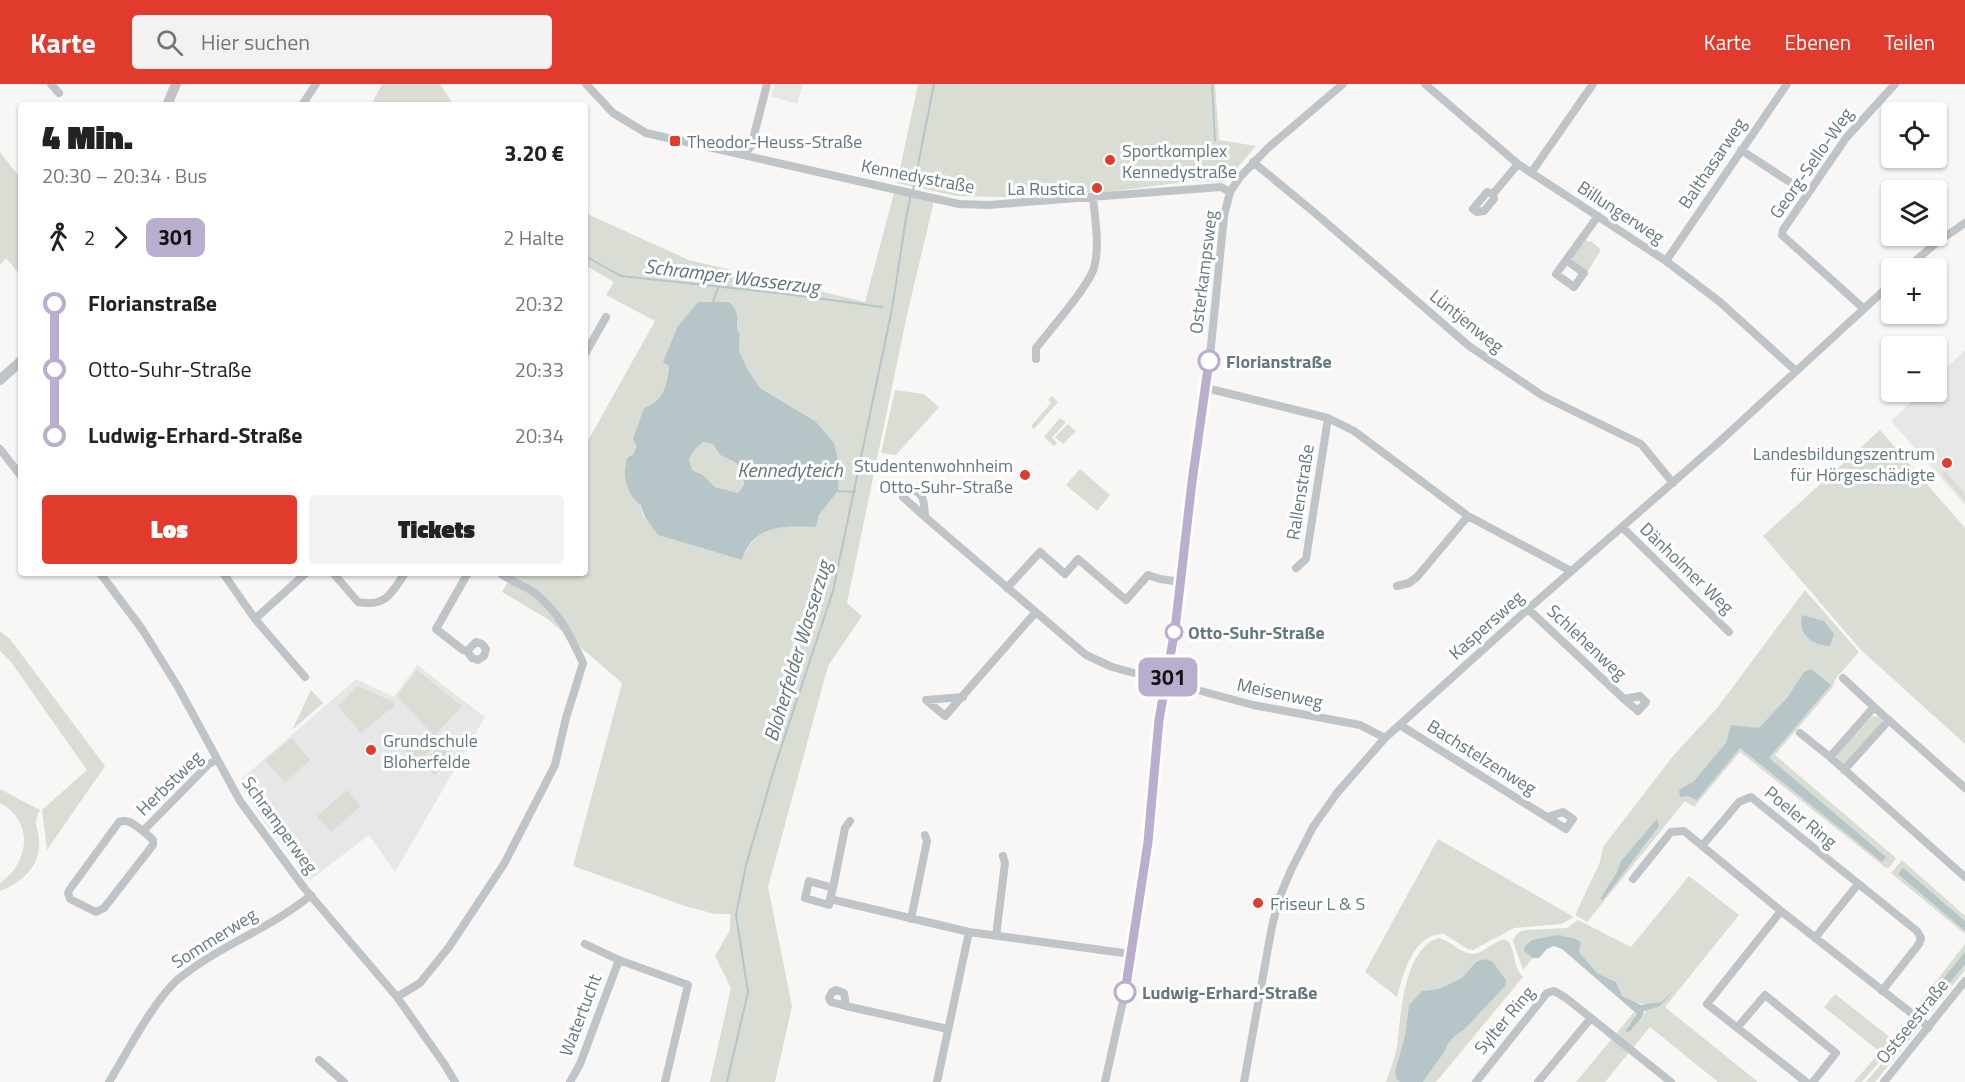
<!DOCTYPE html>
<html lang="de">
<meta charset="utf-8">
<style>
:root{--surface:#fff;--page:#f2f2f2;--text:#222;--muted:#767676;--accent:#e03b2d}
body{margin:0;font-family:"Titillium Web",sans-serif;background:var(--page);color:var(--text);height:100vh;display:flex;flex-direction:column;font-size:22px;white-space:nowrap}
*{box-sizing:border-box;margin:0}
p{font-size:20px;color:var(--muted)}
.icon{flex:none;width:33px;height:33px;fill:none;stroke:currentColor;stroke-width:2;stroke-linecap:round;stroke-linejoin:round}
.map{position:relative;flex:1;overflow:hidden}
.panel{position:absolute;left:18px;top:18px;width:570px;height:474px;display:flex;flex-direction:column;background:var(--surface);border-radius:6px;box-shadow:0 2px 4px #0004}
.panel>*{flex:none}
.badge{padding:0 12px;border-radius:9px;font-size:21px;line-height:39px}
.tools{position:absolute;left:1881px;top:18px;display:grid;gap:12px}
.tools a{display:grid;place-items:center;width:66px;height:66px;border-radius:6px;background:var(--surface);box-shadow:0 2px 4px #0004;font-size:30px}
.map>.badge{position:absolute;translate:-50% -50%;box-shadow:0 0 0 3px #fff}
.legs{display:flex;align-items:center;gap:9px;height:66px;padding:0 24px;font-size:20px}
.legs p{margin-inline-start:auto}
.overview{display:flex;align-items:center;justify-content:space-between;height:102px;padding:0 24px}
h1{font-size:33px;font-weight:800;line-height:45px}
.action{display:flex;gap:12px;margin-top:auto;padding:12px 24px}
.action a{flex:1;height:69px;border-radius:6px;background:var(--accent);color:#fff;font-size:24px;font-weight:800;line-height:69px;text-align:center}
.action a+a{background:var(--page);color:var(--text)}
ul{padding:0 24px;list-style:none}
li{display:flex;align-items:center;gap:21px;height:66px;font-size:22px}
li i{display:grid;place-items:center;width:9px;height:100%;margin:0 8px;background:currentColor}
li i::after{content:'';width:15px;height:15px;margin:-8px;border:4px solid;border-radius:50%;background:var(--surface)}
li p{margin-inline-start:auto}
li:first-child i{background:linear-gradient(#0000 50%,currentColor 0)}
li:last-child i{background:linear-gradient(currentColor 50%,#0000 0)}
header{display:flex;align-items:center;gap:36px;box-sizing:border-box;height:84px;padding:0 30px;background:var(--accent);color:#fff}
header strong{font-size:28px}
nav{display:flex;gap:33px;margin-inline-start:auto;font-size:21px}
.search{width:420px;height:54px;background:var(--page);display:flex;align-items:center;gap:15px;box-sizing:border-box;padding:0 21px;border-radius:6px;color:var(--muted);font-size:22px}
.map>svg:first-child{display:block}
</style>
<header>
<strong>Karte</strong>
<div class="search"><svg class="icon" aria-label="search" viewBox="0 0 24 24"><circle cx="10" cy="10" r="6"/><path d="M15 15l6 6"/></svg>Hier suchen</div>
<nav><a>Karte</a><a>Ebenen</a><a>Teilen</a></nav>
</header>
<div class="map">
<svg width="1965" height="998" viewBox="0 0 1965 998">
<rect width="100%" height="100%" fill="#f8f7f5"/>
<path fill="#e6e7e6" d="M775,0H803L797,20L771,12Z
M1965,266V421L1891,337L1922,308H1936L1937,293Z
M417,581L485,633L395,788L369,751L310,796L267,742L238,698L356,595L394,613Z"/>
<path fill="#d9ddd4" fill-rule="evenodd" d="M382,0H440L454,21H371Z
M918,0H1215L1219,56L1256,62L1225,98L1193,97L1106,108L1008,113L956,112L897,99Z
M0,68L21,95V192L6,174L0,181Z
M894,109L934,117L907,231L847,519L862,532L828,582L768,803L792,922L775,998H710L731,904L715,872L730,846V830H715L685,822L573,782L622,599L549,536L502,508L513,489H585V362L655,237L606,211L614,198L585,181V129L689,176L865,218ZM738,235L737,244L740,250L739,267L748,286L760,304L815,337L838,407L819,431L816,443C783,441 756,440 742,476L658,451L652,441L643,432L628,373L633,371L665,303L669,281Z
M1585,156L1590,158L1591,157L1601,166L1588,187L1572,175Z
M895,306L924,310L939,323L896,371L881,369Z
M1052,312L1058,318L1034,345L1031,342L1051,319L1048,316Z
M1060,334L1066,338L1052,354L1057,359L1054,362L1044,353Z
M1068,340L1076,347L1063,360L1055,353Z
M1880,346L1965,444V660L1861,566L1763,452Z
M703,358L713,360L720,371L735,378L742,387L744,401L738,409L715,403L703,391L692,386L689,375L695,365Z
M1080,385L1110,411L1097,427L1066,401Z
M1945,386L1965,410V418L1941,390Z
M1805,506L1859,568L1836,594L1832,604L1775,671L1896,774L1890,783L1886,784L1740,668L1694,723L1685,717L1587,838L1575,831L1600,778L1603,763L1673,672L1718,623Z
M0,547L10,555L105,682L47,766L42,726L87,686L11,578L0,567Z
M417,586L462,622L434,652L397,612Z
M357,602L392,617L395,621L361,649L338,622Z
M311,606L323,619L292,646Z
M1872,632L1880,633L1883,638L1845,682L1836,672Z
M424,650L435,663L416,680L405,667Z
M292,654L310,676L285,699L265,676Z
M441,661L454,674L434,691L422,678Z
M0,705L40,726C32,742 39,742 39,758C40,783 21,799 0,807V799C30,779 34,737 0,719Z
M347,706L361,722L331,748L317,732Z
M1438,755L1574,833L1561,840L1514,844L1473,866L1468,865L1444,850C1414,848 1403,890 1397,913L1365,888Z
M1902,776L1965,832V850L1891,789Z
M1689,792L1739,831L1665,923L1758,998H1718L1650,943L1605,998H1576L1634,928L1638,930L1626,944L1642,933L1647,925L1660,922L1667,913C1653,925 1637,921 1622,912L1616,898L1597,889L1579,868L1581,858C1558,845 1546,857 1525,867L1533,874L1523,886L1513,857C1516,850 1518,848 1525,846L1567,844L1578,836L1631,863Z
M1439,854C1451,857 1459,869 1472,870C1482,871 1497,854 1506,856C1513,859 1514,874 1516,881C1517,886 1520,889 1523,893L1436,998H1423L1445,967C1447,958 1456,950 1464,946L1506,896L1493,878L1486,875L1477,877L1462,894L1439,905L1422,907L1409,921L1405,951L1395,987L1396,995L1400,998H1386C1390,986 1395,974 1397,962C1401,932 1403,864 1439,854Z
M1965,860V886L1927,934L1915,924Z
M1835,910L1891,954L1908,934L1920,943L1875,998H1866L1886,974L1885,971L1862,998H1854L1880,968L1824,923Z"/>
<path fill="#b6c6c8" fill-rule="evenodd" d="M698,218H729C738,226 738,233 737,244L740,250L739,267L748,286L760,304L815,337L834,359L839,380L838,407L819,431L816,443C785,442 753,440 742,476L658,451C651,440 643,434 641,421C626,411 621,389 628,373L633,371L637,362L633,355L644,324C665,316 666,302 669,282L663,278L678,242ZM703,358L713,360L720,371L735,378L742,387L744,401L738,409L715,403L703,391L692,386L689,375L695,365Z
M1802,531L1824,537L1834,550L1830,562C1812,561 1798,551 1802,531Z
M1811,585L1831,601L1769,674L1886,773L1882,778L1740,664L1697,716L1688,712L1680,713L1679,706L1694,697L1726,659L1731,641L1759,644L1787,614L1804,588Z
M1657,735L1659,742L1603,816L1600,815L1617,788L1621,777Z
M1903,784L1965,837V847L1898,790Z
M1557,851L1574,854L1581,858L1579,868L1597,889L1616,898L1622,912L1641,921L1661,918L1673,908L1660,922L1644,927L1642,933L1629,948L1625,947L1637,930L1562,865L1554,862L1547,865L1539,874H1533L1524,867L1525,862L1532,856Z
M1965,868V880L1928,926L1922,921Z
M1486,875L1493,878L1506,896L1505,902L1464,946C1456,950 1447,958 1445,967L1423,998H1400L1396,995L1395,987L1405,951L1409,921L1422,907L1439,905L1462,894L1477,877Z"/>
<g fill="none" stroke-linecap="round" stroke-linejoin="round">
<path stroke="#b6c6c8" stroke-width="2" d="M1212,0L1215,57
M913,106L934,0
M585,172L621,192L787,210L882,223
M713,217L718,204
M838,407L855,408
M727,998L748,908L736,831L746,781L775,682L833,507L892,225L906,134L911,111"/>
<path stroke="#bec4c7" stroke-width="8" d="M51,0L59,9
M586,0L613,29L646,49L959,120L988,121L1221,103L1230,108
M1425,0L1518,80L1666,177L1720,218L1796,287
M302,21L316,0
M1741,66L1808,110
M743,70L751,63L767,0
M1253,78L1315,129L1469,262L1543,312L1641,360L1673,399
M1531,89L1593,0
M1493,110L1494,115L1484,127L1477,128L1473,125L1487,108L1493,110L1518,80
M1566,176L1584,189L1574,203L1556,190L1598,132
M1666,177L1787,0
M1907,184L1936,159L1965,139
M1863,224L1782,151L1783,146L1846,54L1895,0
M585,270L606,233
M1036,275V264C1050,246 1088,203 1094,184C1100,162 1095,135 1093,113
M1206,304L1328,334L1354,347L1468,432L1571,487
M0,365L21,392
M925,433L903,413L909,406C925,406 924,420 925,433L1086,571L1112,583L1253,621L1360,641L1385,654
M1622,443L1729,548
M1296,484L1306,475L1328,334
M100,489L142,545L178,603L240,717L305,805L397,913L445,981L455,998
M223,489L255,535
M333,489L358,518C386,523 391,510 405,489
M1397,502L1409,499L1417,493L1468,432
M1007,504L1040,468L1065,490L1078,475L1126,516L1148,491L1160,495L1181,498
M1528,525L1624,615L1638,627L1646,618L1640,612L1624,615
M467,567L476,558L482,560L486,565L484,572L478,576L472,574L467,567L463,566L436,545L468,489
M305,593L255,535L306,489
M1843,594L1874,623
M963,613L926,616L945,632L1035,529
M1400,641L1566,745L1573,735L1563,728L1547,733
M1800,649L1830,673
M1844,686L1889,636
M1965,704L1874,623L1830,673L1965,793
M143,747L153,756V761L104,824L96,828L70,815L68,809L70,805L119,738C128,734 136,742 143,747L209,680L217,676
M1702,762L1739,718L1751,713L1917,847L1921,854L1919,860L1882,907
M1633,795L1671,748L1684,747L1781,827L1929,943
M833,804L845,744L850,737
M830,815L833,804L809,797L805,814L829,821L830,815L969,848L1131,870
M1781,827L1707,920L1806,998
M911,835L927,757L925,751
M996,852L1005,779L1003,772
M1815,854L1858,800
M585,860L619,876L688,901L665,998
M397,913L420,899L449,863L504,780L555,681L566,634L583,579C570,551 560,530 536,510C525,501 511,498 500,489
M846,922L844,909L836,906L832,908L829,914L831,918L846,922L948,945
M1737,944L1765,911L1836,969L1813,998
M319,976L344,998
M109,998C128,967 150,923 175,898C180,893 187,889 193,884C231,857 275,841 311,811
M570,998L580,980L619,876
M937,998L969,848
M1105,998L1125,908L1148,758L1159,636L1167,598L1181,498L1192,398L1210,272L1224,132L1230,108L1240,93L1268,64L1343,0
M1244,998L1272,842L1280,812L1291,786L1313,743L1337,709L1385,654L1528,525L1718,359L1892,199
M1476,998L1547,909L1554,907L1566,914L1671,998
M1538,998L1591,934
M1884,998L1965,897"/>
<path stroke="#bec4c7" stroke-width="10" d="M167,21L176,0
M0,296L21,277"/>
</g>
<g fill="none" stroke-linecap="round" stroke-linejoin="round">
<g stroke="#fff" stroke-width="14">
<path id="line-1" d="M1125,908L1148,758L1159,636L1175,545L1192,398L1209,277"/>
</g>
<use href="#line-1" stroke="#b9aecd" stroke-width="9"/>
</g>
<g fill="#e03b2d" stroke="#fff" stroke-width="2">
<rect x="669" y="51" width="12" height="12" rx="3"/>
<circle cx="1110" cy="76" r="6"/>
<circle cx="1097" cy="104" r="6"/>
<circle cx="1947" cy="379" r="6"/>
<circle cx="1025" cy="391" r="6"/>
<circle cx="371" cy="666" r="6"/>
<circle cx="1258" cy="819" r="6"/>
</g>
<g fill="#fff" stroke="#b9aecd" stroke-width="3">
<circle cx="1209" cy="277" r="10"/>
<circle cx="1174" cy="548" r="8"/>
<circle cx="1125" cy="908" r="10"/>
</g>
<g text-anchor="middle" dominant-baseline="central" stroke-width="6" stroke-linejoin="round" paint-order="stroke">
<g font-size="18" fill="#63787f" stroke="#fff" text-anchor="start">
<text x="687" y="57">Theodor-Heuss-Straße</text>
<text x="1122" y="66">Sportkomplex<tspan x="1122" dy="21">Kennedystraße</tspan></text>
<text x="1085" y="104" text-anchor="end">La Rustica</text>
<text x="1935" y="369" text-anchor="end">Landesbildungszentrum<tspan x="1935" dy="21">für Hörgeschädigte</tspan></text>
<text x="1013" y="381" text-anchor="end">Studentenwohnheim<tspan x="1013" dy="21">Otto-Suhr-Straße</tspan></text>
<text x="383" y="656">Grundschule<tspan x="383" dy="21">Bloherfelde</tspan></text>
<text x="1270" y="819">Friseur L &amp; S</text>
</g>
<g font-size="18" fill="#63787f" stroke="#fff">
<text transform="translate(1712 79) rotate(-56)">Balthasarweg</text>
<text transform="translate(1811 79) rotate(-55)">Georg-Sello-Weg</text>
<text transform="translate(918 92) rotate(11)">Kennedystraße</text>
<text transform="translate(1621 128) rotate(33)">Billungerweg</text>
<text transform="translate(1203 188) rotate(-83)">Osterkampsweg</text>
<text transform="translate(1467 237) rotate(39)">Lüntjenweg</text>
<text transform="translate(1300 408) rotate(-81)">Rallenstraße</text>
<text transform="translate(1687 484) rotate(44)">Dänholmer Weg</text>
<text transform="translate(1486 541) rotate(-42)">Kaspersweg</text>
<text transform="translate(1587 558) rotate(43)">Schlehenweg</text>
<text transform="translate(1280 609) rotate(12)">Meisenweg</text>
<text transform="translate(1482 673) rotate(32)">Bachstelzenweg</text>
<text transform="translate(169 699) rotate(-44)">Herbstweg</text>
<text transform="translate(1801 733) rotate(39)">Poeler Ring</text>
<text transform="translate(280 741) rotate(54)">Schramperweg</text>
<text transform="translate(214 854) rotate(-32)">Sommerweg</text>
<text transform="translate(580 931) rotate(-69)">Watertucht</text>
<text transform="translate(1504 936) rotate(-50)">Sylter Ring</text>
<text transform="translate(1912 937) rotate(-51)">Ostseestraße</text>
</g>
<g font-size="18" font-weight="bold" fill="#63787f" stroke="#fff" text-anchor="start">
<text x="1226" y="277">Florianstraße</text>
<text x="1188" y="548">Otto-Suhr-Straße</text>
<text x="1142" y="908">Ludwig-Erhard-Straße</text>
</g>
<g font-size="20" font-style="italic" fill="#5e777a" stroke="#fff">
<text transform="translate(732 192) rotate(7)">Schramper Wasserzug</text>
<text x="790" y="385">Kennedyteich</text>
<text transform="translate(797 567) rotate(-73)">Bloherfelder Wasserzug</text>
</g>
</g>
</svg>
<div class="tools">
<a><svg class="icon" aria-label="locate" viewBox="0 0 24 24"><circle cx="12" cy="12" r="6"/><path d="M12 2v4M12 18v4M2 12h4M18 12h4"/></svg></a>
<a><svg class="icon" aria-label="layers" viewBox="0 0 24 24"><path d="M12 4l9 5-9 5-9-5zM3 14l9 5 9-5"/></svg></a>
<a>+</a>
<a>−</a>
</div>
<b class="badge" style="left:1168px;top:593px;background:#b9aecd;color:#111">301</b>
<section class="panel">
<div class="overview"><div><h1>4 Min.</h1><p>20:30 – 20:34 · Bus</p></div><b>3.20 €</b></div>
<div class="legs"><svg class="icon" aria-label="walk" viewBox="0 0 24 24"><circle cx="13" cy="4" r="2"/><path d="M13 8l-2 6 4 7M11 14l-3 7M7 12l3-4h3l4 4"/></svg>2<svg class="icon" aria-label="forward" viewBox="0 0 24 24"><path d="M9 5l7 7-7 7"/></svg><b class="badge" style="background:#b9aecd;color:#111">301</b><p>2 Halte</p></div>
<ul>
<li><i style="color:#b9aecd"></i><b>Florianstraße</b><p>20:32</p></li>
<li><i style="color:#b9aecd"></i><span>Otto-Suhr-Straße</span><p>20:33</p></li>
<li><i style="color:#b9aecd"></i><b>Ludwig-Erhard-Straße</b><p>20:34</p></li>
</ul>
<div class="action"><a>Los</a><a>Tickets</a></div>
</section>
</div>
